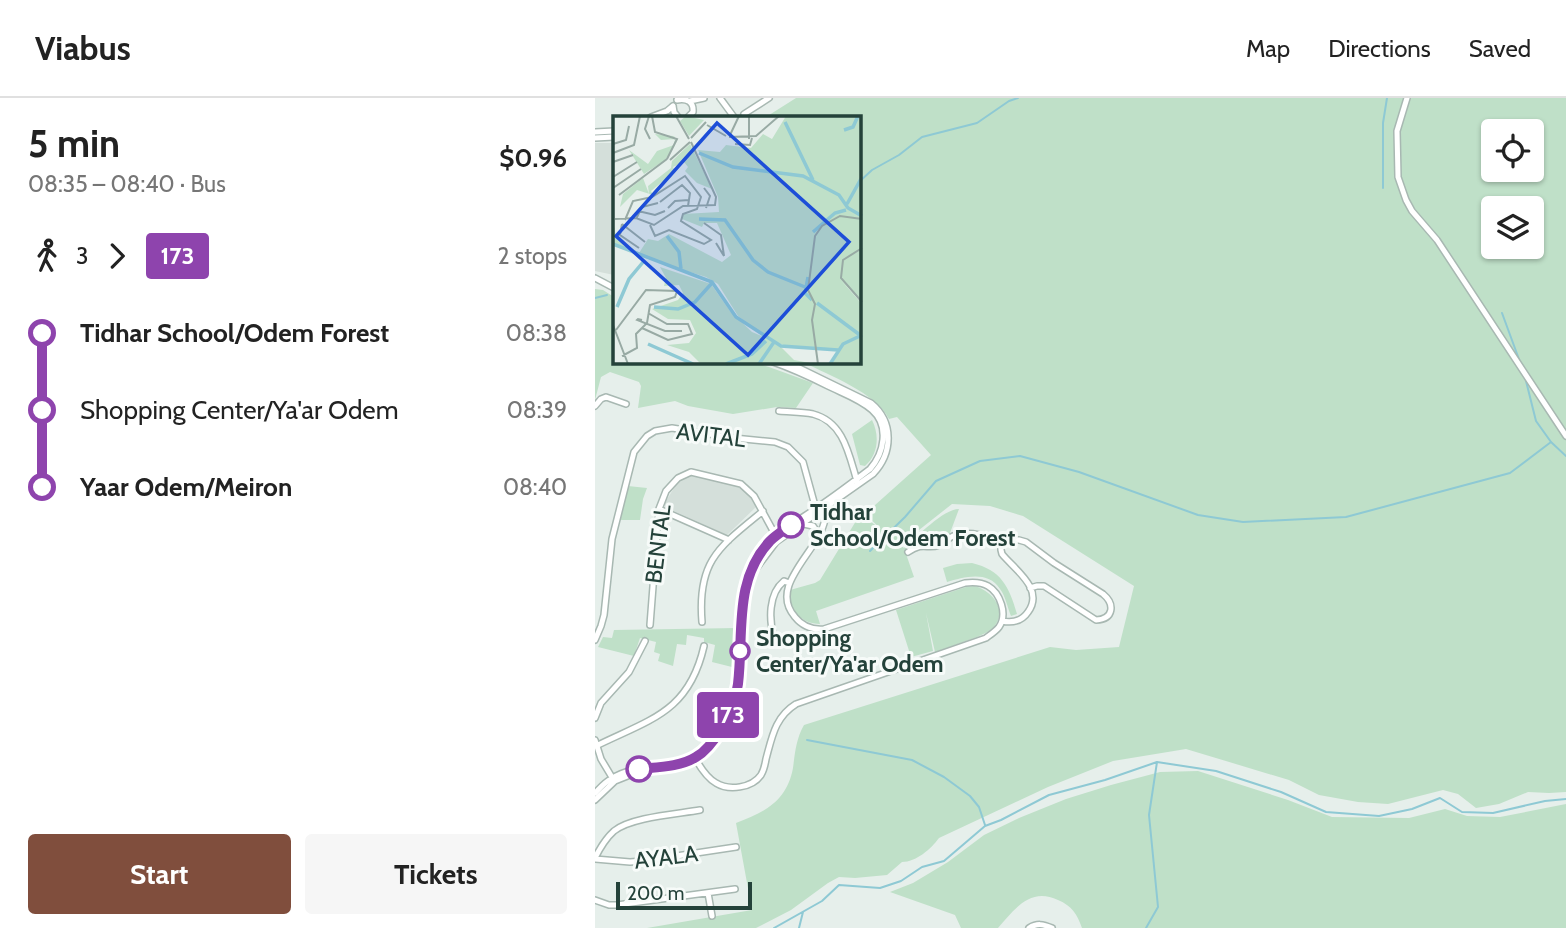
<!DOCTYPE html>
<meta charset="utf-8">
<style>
:root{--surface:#fff;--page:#f6f6f6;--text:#222;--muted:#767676;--line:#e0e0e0;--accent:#804e3d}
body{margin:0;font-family:Cabin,sans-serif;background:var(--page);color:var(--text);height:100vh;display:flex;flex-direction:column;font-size:26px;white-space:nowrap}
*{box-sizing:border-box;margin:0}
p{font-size:23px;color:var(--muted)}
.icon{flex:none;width:38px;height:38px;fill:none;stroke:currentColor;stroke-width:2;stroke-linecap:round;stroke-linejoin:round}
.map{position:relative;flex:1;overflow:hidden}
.drawer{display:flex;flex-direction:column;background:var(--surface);width:595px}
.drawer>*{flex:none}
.badge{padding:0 14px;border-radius:5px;font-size:24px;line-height:46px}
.tools{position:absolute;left:886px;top:21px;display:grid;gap:14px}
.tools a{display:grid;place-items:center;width:63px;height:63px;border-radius:7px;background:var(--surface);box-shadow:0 2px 5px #0004;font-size:35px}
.scale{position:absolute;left:21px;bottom:18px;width:136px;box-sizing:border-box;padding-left:7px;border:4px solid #24423a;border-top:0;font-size:19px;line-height:24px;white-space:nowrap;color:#24423a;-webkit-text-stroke:5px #f7fbf9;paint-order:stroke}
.map>.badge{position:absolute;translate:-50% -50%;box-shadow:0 0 0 4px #fff}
.legs{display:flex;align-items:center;gap:10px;height:77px;padding:0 28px;font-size:23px}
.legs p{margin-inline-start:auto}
.head{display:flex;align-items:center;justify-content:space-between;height:119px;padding:0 28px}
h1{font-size:38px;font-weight:700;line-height:52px}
.cta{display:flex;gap:14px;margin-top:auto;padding:14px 28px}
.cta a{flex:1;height:80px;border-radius:7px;background:var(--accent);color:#fff;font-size:28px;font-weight:700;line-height:80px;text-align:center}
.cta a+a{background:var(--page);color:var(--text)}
ul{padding:0 28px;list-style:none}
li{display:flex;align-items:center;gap:24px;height:77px;font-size:26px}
li i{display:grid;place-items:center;width:10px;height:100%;margin:0 9px;background:currentColor}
li i::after{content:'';width:18px;height:18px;margin:-9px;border:5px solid;border-radius:50%;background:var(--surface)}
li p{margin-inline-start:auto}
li:first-child i{background:linear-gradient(#0000 50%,currentColor 0)}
li:last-child i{background:linear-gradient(currentColor 50%,#0000 0)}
header{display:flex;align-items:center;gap:42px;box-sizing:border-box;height:98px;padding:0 35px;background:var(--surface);border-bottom:2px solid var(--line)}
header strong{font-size:33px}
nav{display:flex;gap:38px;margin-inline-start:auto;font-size:24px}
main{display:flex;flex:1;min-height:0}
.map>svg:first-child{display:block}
</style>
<header>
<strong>Viabus</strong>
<nav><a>Map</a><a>Directions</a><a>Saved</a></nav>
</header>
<main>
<section class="drawer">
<div class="head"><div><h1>5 min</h1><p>08:35 – 08:40 · Bus</p></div><b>$0.96</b></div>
<div class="legs"><svg class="icon" aria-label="walk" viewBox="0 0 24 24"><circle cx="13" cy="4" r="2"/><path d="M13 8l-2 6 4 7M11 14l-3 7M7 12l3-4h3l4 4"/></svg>3<svg class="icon" aria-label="forward" viewBox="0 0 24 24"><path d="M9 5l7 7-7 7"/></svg><b class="badge" style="background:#8e44ad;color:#fff">173</b><p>2 stops</p></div>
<ul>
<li><i style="color:#8e44ad"></i><b>Tidhar School/Odem Forest</b><p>08:38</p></li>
<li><i style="color:#8e44ad"></i><span>Shopping Center/Ya'ar Odem</span><p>08:39</p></li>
<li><i style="color:#8e44ad"></i><b>Yaar Odem/Meiron</b><p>08:40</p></li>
</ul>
<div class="cta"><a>Start</a><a>Tickets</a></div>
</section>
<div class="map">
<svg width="971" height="830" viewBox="0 0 971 830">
<rect width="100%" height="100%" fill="#e6efeb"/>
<path fill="#d4dfda" d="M0,45H19V177L0,173Z
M99,377L140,387L149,391L159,401L161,409L132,437L70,409L69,406L81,387L90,379Z"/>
<path fill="#bfe0c8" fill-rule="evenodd" d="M201,0H971V694L954,695L933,694L904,706L881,710L863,696L848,692L793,706L763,704L724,697L694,682L591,651L518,663L453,689L344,740C336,751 321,764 307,764L292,777L260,780L244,779L233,785L196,812L161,830H52L157,812L141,725C169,715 192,703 198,670C200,655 201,641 209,627L455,549L481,552L524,549L539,488L428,418L395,408L357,406L305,447L309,450C322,439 348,411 364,411L355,435L347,442L342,444L321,445L310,453L319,479L221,513L225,526C205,526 194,511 195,492L220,485L225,482L261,423L268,418L287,432L270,416L336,357L302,319L294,321C280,294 235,278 208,264H264V19H171ZM898,33H936V72H898ZM898,110H936V149H898Z
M0,191L8,192L19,199V264H157L174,269L218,285L201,310L182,309L138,316L93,308L80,303L43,310L46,288L44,284L15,274L6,279L0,302Z
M277,322C285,338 283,357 270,368L265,367L257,336Z
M33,388L52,390L48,401L45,422H25Z
M377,465C406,472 414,488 422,516L416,518C412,509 411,499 405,491C393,472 369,479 352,484L348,470L362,466Z
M379,488C394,491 412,509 401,526C397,532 389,536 382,539L340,554L331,515L338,553L316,559L301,512L371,489Z
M142,530L141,570L117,564L120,547L109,544V540L92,537L91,547L82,546L78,568L63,563L65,556L59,554L61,544L45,540L39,558L3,549L8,539L17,540L19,532Z
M603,673L693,702L737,719L814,720L850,711L872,718L905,719L971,706V830H487C482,816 477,808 463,802C435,789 420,811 403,830H366L360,817L295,794L318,785L353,764L389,737L424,720L471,701L516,687L565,674Z"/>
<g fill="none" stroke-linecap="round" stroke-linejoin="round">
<path stroke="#8ec9d4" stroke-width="2" d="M264,84L277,72L304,57L327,39L382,25L414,3L423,0
M788,90V25L792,0
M0,200L12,197
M907,215L925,264
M930,279L941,323L956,344L971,358
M275,453L310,419L341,383L385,363L425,358L484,374L603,417L648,424L751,419L915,375L956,344
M212,642L317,662L349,679L375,698L384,709L390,727
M179,830L227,803L244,787L285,790L306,783L327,769L349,763L390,728L406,722L454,697L510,682L562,664L621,673L686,694L731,714L784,718L817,711L845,700L867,714L898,715L950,703L971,701
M204,830L208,814
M551,830L563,809L554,717L562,664"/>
<g stroke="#a8b8b2" stroke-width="8">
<path id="minor" d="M125,0L139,19
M812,0L802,33L803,79L811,102L817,113L842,142L971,338
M82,2C92,0 99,4 98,14L93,19
M95,3L109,0
M78,8L79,14L83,19
M149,16L174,0
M56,19L72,13L78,8
M0,34L19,33
M0,40L19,39
M0,180L19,190
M0,308L6,301L11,299L31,306
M184,313C195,314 207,314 218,316C249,324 254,357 262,383
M64,411L134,442
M209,426L218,428L223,435L222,439
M406,446L416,442H424L431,444L459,465L508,496C520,506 519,521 501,522L449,488H442L435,490
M406,446V452L407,456C419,471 450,491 433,514C427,523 417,525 407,523
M313,454C329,443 332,452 344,447C350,445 353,440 358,438C375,432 393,438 406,446
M160,472L181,444L278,376C298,355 299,324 276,305L192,264
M107,524C102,463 124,449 168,413
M55,527L64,411L71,393L83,380L96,374L146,386L159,398L182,440
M179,540C174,522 173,496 189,483L194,485
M0,542L6,528L9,517L17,441L39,354L52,338L60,333L77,330L139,340L180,344L193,349L208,364L222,415L230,421C225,453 172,487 200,519C208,529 217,532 229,531L370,485C378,484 386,484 393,488C405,495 413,516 404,529C401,533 395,537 391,540L201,606C180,619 177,639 171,661C170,667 169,672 166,677C157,690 134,693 121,685C112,680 105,669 100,660
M0,620L6,605L34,574L50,543
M0,642L6,661L18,681
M1,648C56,621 94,614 109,548
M0,695C5,690 10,684 16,681C50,659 88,681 118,643C161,589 130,517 163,460C176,436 202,424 223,409C241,397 258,384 275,371C289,355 295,328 277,312C265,301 247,295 233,288C215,279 198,271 178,264
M0,702L20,683L40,675
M0,760C5,750 10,741 19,733C36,719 83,716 105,712
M0,761L35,764L48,763L141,749
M113,795L117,818
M0,802L14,807H22L140,791
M434,830C442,825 448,826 457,830"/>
</g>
<use href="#minor" stroke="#fff" stroke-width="5"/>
</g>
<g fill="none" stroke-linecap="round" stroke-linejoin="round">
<g stroke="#fff" stroke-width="16">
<path id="line-1" d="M44,671C63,669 85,669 101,659C112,653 120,641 126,631C134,617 141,602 143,586C149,537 138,482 175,443C181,437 189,432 196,427"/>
</g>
<use href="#line-1" stroke="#8e44ad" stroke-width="10"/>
</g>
<g fill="#fff" stroke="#8e44ad" stroke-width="3.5">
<circle cx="196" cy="427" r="12"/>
<circle cx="145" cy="553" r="9"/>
<circle cx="44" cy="671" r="12"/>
</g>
<g text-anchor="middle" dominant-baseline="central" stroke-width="6" stroke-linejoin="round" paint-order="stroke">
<g font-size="23" fill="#24423a" stroke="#f7fbf9">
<text transform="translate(116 337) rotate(7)">AVITAL</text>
<text transform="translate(63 446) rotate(-83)">BENTAL</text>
<text transform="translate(71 759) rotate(-7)">AYALA</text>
</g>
<g font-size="23" font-weight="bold" fill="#24423a" stroke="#f7fbf9" text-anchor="start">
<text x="215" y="414">Tidhar<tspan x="215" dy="26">School/Odem Forest</tspan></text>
<text x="161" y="540">Shopping<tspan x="161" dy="26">Center/Ya'ar Odem</tspan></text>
</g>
</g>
<g transform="translate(18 18)">
<rect width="248" height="248" fill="#e6efeb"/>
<path d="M73,0L91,4L76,20L67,5ZM173,0H248V185L227,163L248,187V248H219L225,236L221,233L170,229L152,221L125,200L105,168L93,161L26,140L0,126L1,109L3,121L26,137L35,123L45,125L56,118L109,146L118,139L104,107H91L89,111L69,103L70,98L106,96L105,81L85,34L107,36L113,29L138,32L150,18L159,23ZM42,18L60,20L62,21V29L52,44L31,58L16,34L35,48L44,35L61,29L62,23L48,24ZM77,28L99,73L84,67L72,55L75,51L71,46L60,51L62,55L38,75L40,79L24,74L7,91L10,78L30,62L36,78L35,70L58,52L59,45ZM47,151L98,168L117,195L139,216L163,226L181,244L202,248H88L76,236L54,229L76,227L83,217L77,204L55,203L39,193L65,184L70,177L66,169L51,170L53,162Z" fill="#bfe0c8"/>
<path fill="none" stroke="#8ec9d4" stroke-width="3.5" d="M172,6L200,64M231,14L240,11L245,0M86,37L120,51L190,60L226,79L235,92L249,100M234,88L249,61M86,103L112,104L140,144L155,156L192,171M200,116L222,97L233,94M54,120L66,136L68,153M0,128L99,166L123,201L168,230L225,234M195,161L192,177L199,184M204,187L247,219M4,191L16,163L31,145M41,191L65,193L82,186L99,167M35,228L80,248M113,248L139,238L153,225M146,248L161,226M217,248L230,228L249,219"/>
<path fill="none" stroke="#98aaa4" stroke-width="2" d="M36,0L32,13L37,23M39,0L42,16L64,23L54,43M63,0L76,23M136,0V23M94,9L113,20M117,19L126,0M116,21L143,20L166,0M78,22L93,6M0,28L13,24L16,10M122,28L137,29L139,22M0,37L21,29L27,0M57,44L77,26M0,46L20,39M0,61L24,46M0,72L28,53M91,72L97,80L93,92M6,79L54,43M47,86L69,69L77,77L75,90M55,92L62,85L76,84M25,95L42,99L52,95M2,103L23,102L41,109L70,90L102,89L103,81L78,26M23,103L29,91L45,87M12,104L20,85L39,81L72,60L88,81L84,93L70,98L68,105L98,124L91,128L56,114L42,120L37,109M91,107L108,119L111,140L103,127M9,108L7,119L26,132M9,108L32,126M249,132L230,144L228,162L249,186M29,204L25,203L24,204L52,215H69M0,209L15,248M29,212L55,224L79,218L75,208H54L35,197M3,214L33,174L64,175L62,181L37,189L34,207L23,218L24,232L9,240M205,248L199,204L202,188L195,174L202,120L209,110L227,100L249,103"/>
<path fill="#1d4ed8" fill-opacity="0.15" stroke="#1d4ed8" stroke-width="3.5" d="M104,7L236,126L135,239L3,120Z"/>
<rect width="248" height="248" fill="none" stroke="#24423a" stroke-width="3.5"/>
</g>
</svg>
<div class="tools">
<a><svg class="icon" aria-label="locate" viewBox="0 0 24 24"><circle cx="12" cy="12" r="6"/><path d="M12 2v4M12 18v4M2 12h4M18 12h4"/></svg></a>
<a><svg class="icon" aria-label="layers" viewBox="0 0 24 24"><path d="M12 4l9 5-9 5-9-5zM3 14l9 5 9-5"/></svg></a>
</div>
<div class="scale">200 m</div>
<b class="badge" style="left:133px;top:617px;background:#8e44ad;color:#fff">173</b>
</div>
</main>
